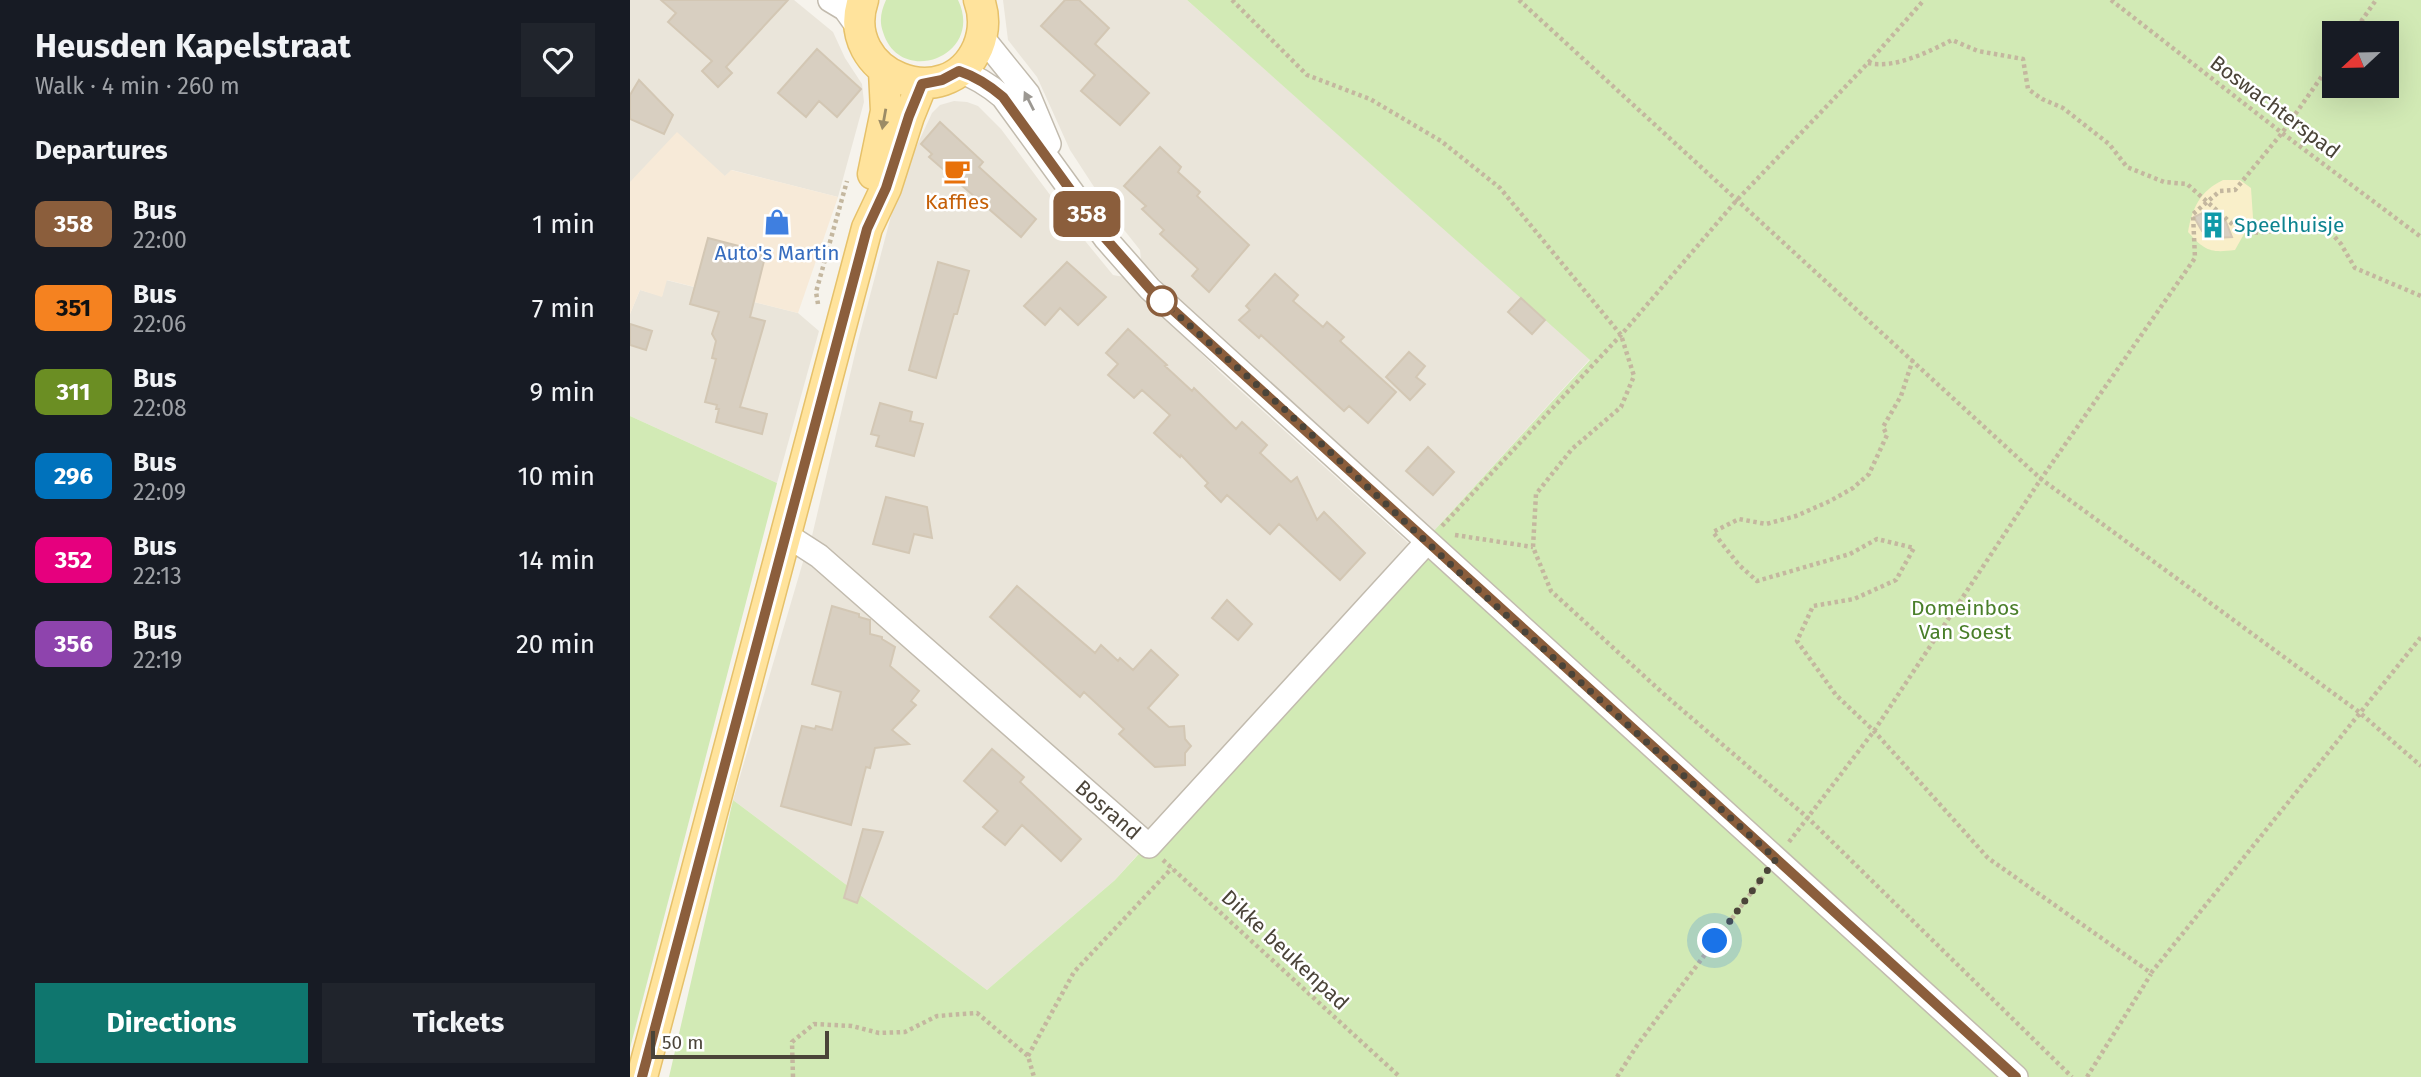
<!DOCTYPE html>
<meta charset="utf-8">
<style>
:root{--surface:#171b24;--page:#20242c;--text:#f1f3f6;--muted:#9ea1a6;--accent:#0f766e}
body{margin:0;font-family:"Fira Sans",sans-serif;background:var(--page);color:var(--text);height:100vh;display:flex;flex-direction:column;font-size:26px;white-space:nowrap}
*{box-sizing:border-box;margin:0}
p{font-size:23px;color:var(--muted)}
.icon{flex:none;width:38px;height:38px;fill:none;stroke:currentColor;stroke-width:2;stroke-linecap:round;stroke-linejoin:round}
.map{position:relative;flex:1;overflow:hidden}
.panel{display:flex;flex-direction:column;background:var(--surface);width:630px}
.panel>*{flex:none}
.badge{padding:0 14px;border-radius:10px;font-size:24px;line-height:46px}
.needle{width:46px;rotate:248deg}
.fabs{position:absolute;left:1692px;top:21px;display:grid;gap:14px}
.fabs a{display:grid;place-items:center;width:77px;height:77px;border-radius:0px;background:var(--surface);box-shadow:0 7px 28px #0002;font-size:35px}
.scale{position:absolute;left:21px;bottom:18px;width:178px;box-sizing:border-box;padding-left:7px;border:4px solid #4b4439;border-top:0;font-size:19px;line-height:24px;white-space:nowrap;color:#4b4439;-webkit-text-stroke:5px #fff;paint-order:stroke}
.you{position:absolute;width:35px;height:35px;margin:-18px;border:5px solid #fff;border-radius:50%;background:#1a73e8;box-shadow:0 0 0 10px #1a73e833}
.map>.badge{position:absolute;translate:-50% -50%;box-shadow:0 0 0 4px #fff}
h2{padding:0 35px;font-size:26px;line-height:63px}
.round{display:grid;place-items:center;flex:none;width:74px;height:74px;border-radius:0px;background:var(--page)}
.overview{display:flex;align-items:center;justify-content:space-between;height:119px;padding:0 35px}
h1{font-size:33px;font-weight:700;line-height:52px}
.primary-button{display:flex;gap:14px;margin-top:auto;padding:14px 35px}
.primary-button a{flex:1;height:80px;border-radius:0px;background:var(--accent);color:#fff;font-size:28px;font-weight:700;line-height:80px;text-align:center}
.primary-button a+a{background:var(--page);color:var(--text)}
ul{padding:0;list-style:none}
li{display:flex;align-items:center;gap:21px;height:84px;padding:0 35px}
li div{flex:1}
li b{display:block;font-size:26px}
li em{font-style:normal}
li .badge{min-width:77px;font-weight:700;text-align:center}
main{display:flex;flex:1;min-height:0}
.map>svg:first-child{display:block}
</style>
<main>
<section class="panel">
<div class="overview"><div><h1>Heusden Kapelstraat</h1><p>Walk · 4 min · 260 m</p></div><a class="round"><svg class="icon" aria-label="heart" viewBox="0 0 24 24"><path d="M12 20l-8-8c-3-5 5-10 8-4 3-6 11-1 8 4z"/></svg></a></div>
<h2>Departures</h2>
<ul>
<li><span class="badge" style="background:#8b5e3c;color:#fff">358</span><div><b>Bus</b><p>22:00</p></div><em>1 min</em></li>
<li><span class="badge" style="background:#f58220;color:#111">351</span><div><b>Bus</b><p>22:06</p></div><em>7 min</em></li>
<li><span class="badge" style="background:#6b8e23;color:#fff">311</span><div><b>Bus</b><p>22:08</p></div><em>9 min</em></li>
<li><span class="badge" style="background:#0072bc;color:#fff">296</span><div><b>Bus</b><p>22:09</p></div><em>10 min</em></li>
<li><span class="badge" style="background:#e6007e;color:#fff">352</span><div><b>Bus</b><p>22:13</p></div><em>14 min</em></li>
<li><span class="badge" style="background:#8e44ad;color:#fff">356</span><div><b>Bus</b><p>22:19</p></div><em>20 min</em></li>
</ul>
<div class="primary-button"><a>Directions</a><a>Tickets</a></div>
</section>
<div class="map">
<svg width="1791" height="1077" viewBox="0 0 1791 1077">
<rect width="100%" height="100%" fill="#f6f3ec"/>
<path fill="#eae5da" d="M0,0H164L203,32L215,58L232,84L234,102L208,197L102,170L95,176L0,182Z
M373,0H557L960,359L802,533L559,311L511,260L510,250L483,216L440,150L407,77L378,40Z
M324,101L337,102L348,106L371,129L447,231L483,275L494,277L592,374L786,550L521,840L182,536L228,341L270,182L302,113L310,105Z
M36,280L168,313L189,331L147,483L0,416V314L10,290L32,296Z
M175,555L510,852L485,880L357,990L103,800Z"/>
<path fill="#f7ead8" d="M47,132L95,176L101,170L208,197L168,313L37,280L32,297L10,290L0,314V182Z"/>
<path fill="#d2eab5" fill-rule="evenodd" d="M256,0H328C355,56 270,88 253,32C249,21 251,11 256,0Z
M557,0H1791V1077H39L103,800L357,990L485,880L960,360ZM1704,33H1757V86H1704Z
M0,416L147,483L0,1048Z"/>
<path fill="#f9efc9" d="M1593,180H1610L1621,188L1623,218L1605,250C1580,253 1575,251 1558,232C1562,208 1570,191 1593,180Z"/>
<path fill="#d8cfc1" stroke="#d3c7b4" stroke-width="2" d="M31,0H158L96,67L102,73L88,87L72,71L82,61L38,22L46,13Z
M435,0H449L479,28L465,44L519,93L490,125L451,91L465,75L411,26Z
M187,49L231,89L207,117L189,101L176,117L148,93Z
M9,80L43,115L34,134L0,119V95Z
M310,122L353,162L349,167L406,219L391,237L299,157L302,154L291,144Z
M530,147L551,167L548,172L570,192L567,196L619,245L579,292L562,276L568,269L530,234L534,230L512,209L516,206L494,186Z
M1575,212H1583L1596,222L1602,237L1584,238L1572,231L1564,217Z
M78,238L136,253L120,317L135,321L110,407L137,414L132,434L86,422L89,409H86L87,405L75,402L86,359L82,358L86,341L82,334L89,312L60,304Z
M308,262L339,271L327,314H324L306,378L279,370Z
M437,262L476,297L448,325L430,308L415,325L394,306Z
M645,274L668,295L663,301L693,327L697,322L714,337L710,341L766,392L738,423L719,406L714,411L631,335L629,338L609,320L620,310L616,306Z
M891,298L915,320L902,334L878,312Z
M0,324L22,331L16,350L0,345Z
M498,329L537,365L535,366L562,391L564,388L606,429L612,422L637,445L630,453L661,482L667,477L687,520L694,512L735,553L710,580L649,524L640,534L597,495L591,502L575,486L578,483L551,455L550,457L524,433L540,415L512,390L504,398L478,375L488,364L476,353Z
M779,352L795,366L786,377L795,384L780,400L756,377Z
M250,403L282,412L280,421L293,424L284,456L246,446L249,436L241,434Z
M798,447L824,472L803,495L776,471Z
M256,497L297,507L302,538L284,534L279,553L243,544Z
M387,586L465,653L471,645L488,661L490,658L503,670L521,650L548,675L518,708L539,727L554,726L555,739L561,746L555,753V765L525,767L489,734L494,729L454,692L450,697L360,617Z
M597,600L622,624L608,640L582,618Z
M202,606L229,614V617L240,620V634L252,637V639L265,647L260,666L289,691L281,701L286,705L262,730L279,744L245,748L240,768L236,767L221,825L151,806L172,726L185,729L186,726L202,730L211,692L182,684Z
M362,749L394,777L390,782L451,839L431,861L392,825L375,845L353,827L368,811L334,781Z
M233,829L253,832L227,903L214,898Z"/>
<g fill="none" stroke-linecap="round" stroke-linejoin="round">
<g stroke="#c2bbae" stroke-width="26">
<path id="minor" d="M200,0L215,9L230,30
M352,37L398,94L419,144
M329,71C347,77 359,85 373,97L476,239L520,289L1386,1077
M155,534L189,556L519,846L797,542"/>
</g>
<g stroke="#e6c16a" stroke-width="33">
<path id="major" d="M233,0C208,74 317,118 348,47C354,32 355,16 349,0
M243,174L256,111L254,71
M12,1077L237,228L256,188L279,116L292,84"/>
</g>
<path stroke="#c4b79f" stroke-width="4.5" stroke-dasharray="3.5 3.5" stroke-linecap="butt" d="M602,0L677,75L740,99L811,141L870,188L991,335L1004,376L991,407L942,449L906,494L903,547L921,591L1036,696L1178,818L1442,1077
M889,0L1411,479L1729,712L1791,766
M1481,0L1652,133L1791,237
M1723,33L1746,0
M1238,63C1265,69 1298,52 1322,40L1348,51L1393,59L1398,89L1412,99L1433,108L1479,144L1497,167L1534,182L1557,184L1609,230L1629,233L1683,225L1703,235L1711,244L1725,268L1791,296
M188,304L186,292L217,181
M1283,359L1271,396L1253,427L1257,435L1239,474L1223,488L1200,501L1166,516L1136,524L1109,519L1083,532L1109,565L1127,581L1220,554L1247,539L1284,548L1266,580L1224,599L1183,606L1167,641L1206,695L1244,731L1358,858L1521,973L1791,637
M812,526L991,335L1106,201L1238,63L1294,0
M825,535L903,547
M1159,842L1244,731L1411,479L1565,258L1563,214L1590,191L1605,190L1652,133L1704,59
M533,860L770,1077
M398,1056L444,972L542,868
M163,1077L162,1042L184,1024L222,1026L249,1033L275,1032L307,1016L347,1013L398,1056L404,1077
M987,1077L1008,1044L1133,877
M1457,1077L1521,974"/>
<use href="#minor" stroke="#fff" stroke-width="23"/>
<use href="#major" stroke="#ffe39c" stroke-width="30"/>
</g>
<defs><path id="oneway-solid" d="M-6-.8H1V-3.2L6.5 0L1 3.2V.8H-6Z" transform="scale(1.75)"/></defs>
<use fill="#9c9892" href="#oneway-solid" transform="translate(399 101) rotate(-117)"/>
<use fill="#9c8c66" href="#oneway-solid" transform="translate(254 119) rotate(100)"/>
<g fill="none" stroke-linecap="round" stroke-linejoin="round">
<g stroke="#fff" stroke-width="16">
<path id="line" d="M12,1077L237,229L256,188L279,116L292,84L312,80L329,71C347,77 359,85 373,97L476,239L520,289L1386,1077"/>
</g>
<use href="#line" stroke="#8b5e3c" stroke-width="10"/>
<path stroke="#4b4439" stroke-width="7" stroke-dasharray="0 12.6" d="M532,301L653,408L832,575L1146,859L1085,941"/>
</g>
<defs>
<g id="cafe-bare" transform="scale(2.1)"><path d="M-5.5-4.5H6V0H3Q3 3.5 0 3.5H-2.5Q-5.5 3.5-5.5 0ZM3-3.2v2h1.7v-2ZM-6 4.5H4V6H-6Z" fill="#e8710a" stroke="#fff" stroke-width="2.5" paint-order="stroke"/></g>
<g id="shop-bare" transform="scale(2.1)"><path d="M-5-2.5h2.3a2.7 3.5 0 0 1 5.4 0H5L5.5 6h-11ZM-1.5-2.5h3a1.5 2.3 0 0 0-3 0Z" fill="#3f7fe0" stroke="#fff" stroke-width="2.5" paint-order="stroke"/></g>
<g id="building-bare" transform="scale(2.1)"><path d="M-4-6H4V6H1V3H-1V6H-4ZM-2.5-4.3h1.7v1.8h-1.7ZM.8-4.3h1.7v1.8H.8ZM-2.5-1h1.7V.8h-1.7ZM.8-1h1.7V.8H.8Z" fill="#0f9aa8" stroke="#fff" stroke-width="2.5" paint-order="stroke"/></g>
</defs>
<g fill-rule="evenodd">
<use href="#cafe-bare" x="327" y="171"/>
<use href="#shop-bare" x="147" y="222"/>
<use href="#building-bare" x="1583" y="225"/>
</g>
<circle fill="#fff" stroke="#8b5e3c" stroke-width="3.5" cx="532" cy="301" r="14"/>
<g text-anchor="middle" dominant-baseline="central" stroke-width="5" stroke-linejoin="round" paint-order="stroke">
<g font-size="21" fill="#4b4439" stroke="#fff">
<text transform="translate(1645 107) rotate(37)">Boswachterspad</text>
<text transform="translate(478 810) rotate(41)">Bosrand</text>
<text transform="translate(655 950) rotate(43)">Dikke beukenpad</text>
</g>
<g font-size="21" fill="#c56008" stroke="#fff">
<text x="327" y="202">Kaffies</text>
</g>
<g font-size="21" fill="#0d838f" stroke="#fff" text-anchor="start">
<text x="1604" y="225">Speelhuisje</text>
</g>
<g font-size="21" fill="#366cbe" stroke="#fff">
<text x="147" y="253">Auto's Martin</text>
</g>
<g font-size="21" fill="#4a7f2a" stroke="#fff">
<text x="1335" y="608">Domeinbos<tspan x="1335" dy="24">Van Soest</tspan></text>
</g>
</g>
</svg>
<div class="fabs">
<a><svg class="needle" viewBox="-14 -14 28 28"><path d="M0-13l5 13h-10z" fill="#e53935"/><path d="M0 13l5-13h-10z" fill="#9ea1a6"/></svg></a>
</div>
<div class="scale">50 m</div>
<div class="you" style="left:1085px;top:941px"></div>
<b class="badge" style="left:457px;top:214px;background:#8b5e3c;color:#fff">358</b>
</div>
</main>
